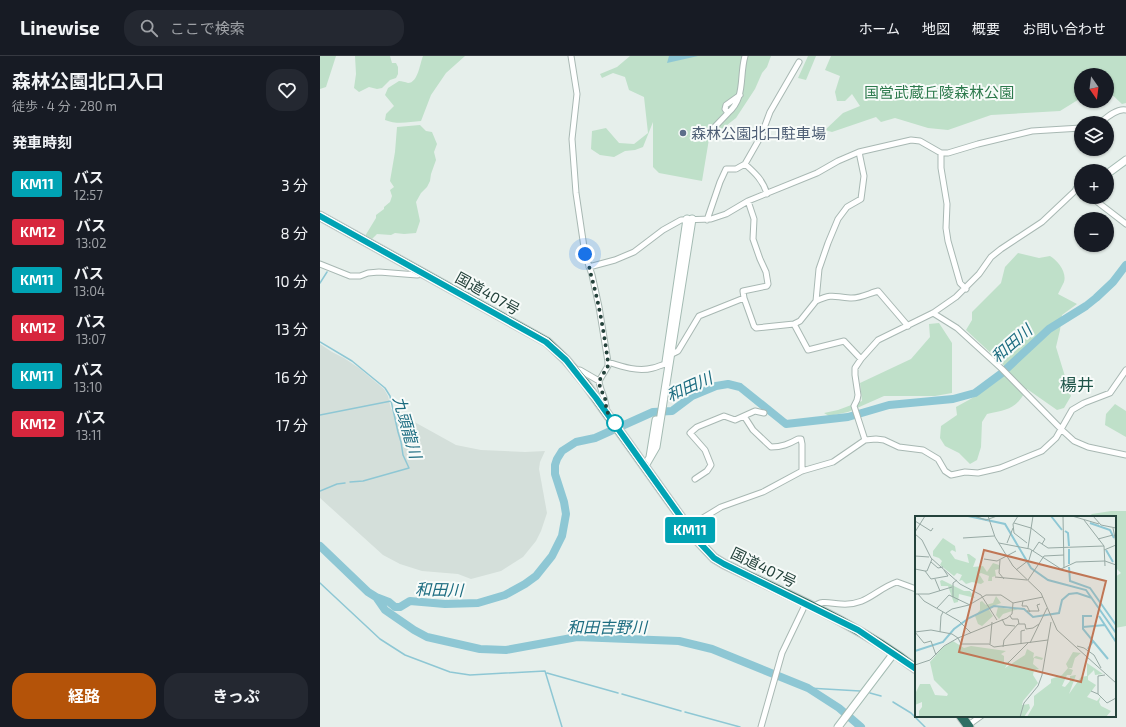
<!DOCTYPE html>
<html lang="ja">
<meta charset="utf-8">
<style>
:root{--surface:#171b24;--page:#242831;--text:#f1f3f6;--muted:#9ea1a6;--line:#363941;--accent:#b45309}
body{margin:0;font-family:"Exo 2","Noto Sans JP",sans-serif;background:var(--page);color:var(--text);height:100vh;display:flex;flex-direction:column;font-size:15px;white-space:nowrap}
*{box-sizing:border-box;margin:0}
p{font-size:13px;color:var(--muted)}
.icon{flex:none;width:22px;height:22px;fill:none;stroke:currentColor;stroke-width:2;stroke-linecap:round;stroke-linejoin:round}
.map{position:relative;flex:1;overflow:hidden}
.panel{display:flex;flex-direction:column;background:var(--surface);width:320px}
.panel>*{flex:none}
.badge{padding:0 8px;border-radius:3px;font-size:14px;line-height:26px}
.needle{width:26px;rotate:166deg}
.buttons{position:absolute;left:754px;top:12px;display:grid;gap:8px}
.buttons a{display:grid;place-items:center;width:40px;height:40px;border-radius:50%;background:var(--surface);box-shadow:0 1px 3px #0004;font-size:20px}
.you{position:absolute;width:20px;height:20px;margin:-10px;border:3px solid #fff;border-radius:50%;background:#1a73e8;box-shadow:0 0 0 6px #1a73e833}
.map>.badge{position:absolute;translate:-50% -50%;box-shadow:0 0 0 2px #fff}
h2{padding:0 12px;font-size:15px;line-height:36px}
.round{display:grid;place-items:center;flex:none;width:42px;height:42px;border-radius:16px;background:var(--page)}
.head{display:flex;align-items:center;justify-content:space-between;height:68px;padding:0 12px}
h1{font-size:19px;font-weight:700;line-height:30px}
.action{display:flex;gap:8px;margin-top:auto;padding:8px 12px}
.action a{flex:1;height:46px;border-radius:16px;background:var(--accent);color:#fff;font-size:16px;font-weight:700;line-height:46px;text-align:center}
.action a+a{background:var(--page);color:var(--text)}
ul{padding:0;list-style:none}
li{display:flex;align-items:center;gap:12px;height:48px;padding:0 12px}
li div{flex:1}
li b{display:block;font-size:15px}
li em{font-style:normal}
li .badge{min-width:44px;font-weight:700;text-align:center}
header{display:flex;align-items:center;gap:24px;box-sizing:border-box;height:56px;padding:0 20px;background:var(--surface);border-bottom:1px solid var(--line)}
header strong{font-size:19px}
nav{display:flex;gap:22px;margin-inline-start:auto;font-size:14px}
.search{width:280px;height:36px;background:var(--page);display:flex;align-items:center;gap:10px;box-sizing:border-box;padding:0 14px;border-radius:16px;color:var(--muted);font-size:15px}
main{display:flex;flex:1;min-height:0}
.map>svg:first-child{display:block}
</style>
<header>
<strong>Linewise</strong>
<div class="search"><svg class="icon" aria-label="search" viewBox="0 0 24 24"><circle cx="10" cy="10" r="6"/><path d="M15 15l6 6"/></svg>ここで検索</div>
<nav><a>ホーム</a><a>地図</a><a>概要</a><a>お問い合わせ</a></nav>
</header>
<main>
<section class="panel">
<div class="head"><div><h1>森林公園北口入口</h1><p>徒歩 · 4 分 · 280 m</p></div><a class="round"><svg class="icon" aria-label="heart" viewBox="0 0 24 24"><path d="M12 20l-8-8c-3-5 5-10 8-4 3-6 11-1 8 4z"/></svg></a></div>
<h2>発車時刻</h2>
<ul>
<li><span class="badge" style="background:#00a3b4;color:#fff">KM11</span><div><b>バス</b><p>12:57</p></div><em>3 分</em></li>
<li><span class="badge" style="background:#d7263d;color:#fff">KM12</span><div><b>バス</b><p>13:02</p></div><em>8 分</em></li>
<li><span class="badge" style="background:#00a3b4;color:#fff">KM11</span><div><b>バス</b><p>13:04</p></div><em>10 分</em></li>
<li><span class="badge" style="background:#d7263d;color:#fff">KM12</span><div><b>バス</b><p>13:07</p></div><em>13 分</em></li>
<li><span class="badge" style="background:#00a3b4;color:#fff">KM11</span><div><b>バス</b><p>13:10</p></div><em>16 分</em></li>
<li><span class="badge" style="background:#d7263d;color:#fff">KM12</span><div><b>バス</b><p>13:11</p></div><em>17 分</em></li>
</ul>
<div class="action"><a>経路</a><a>きっぷ</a></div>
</section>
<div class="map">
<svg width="806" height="671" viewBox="0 0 806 671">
<rect width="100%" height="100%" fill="#e6efeb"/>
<path fill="#d4dfda" d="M0,288L12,296L24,302L39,312L64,333L68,340L71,353L136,389L161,394L205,396L225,395L220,406L219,413L227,457L221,475L216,485L203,501L181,515L151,523L138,518L102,515L80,508L63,499L0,442Z"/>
<path fill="#bfe0c9" d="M0,0H16L6,31L0,33Z
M35,0H70L72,7H76L78,11V18L76,22L70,24L62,32L57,33L49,31L39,36L34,32L36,18Z
M103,0H145L126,17L111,39L101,65C89,66 77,69 65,64L66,58L74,50L65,39L68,32L79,25C82,25 85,26 88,27C98,27 100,7 103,0Z
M310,0H451L447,11L442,17L435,33L416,62L389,83L382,125L339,117L333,111V66L323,91L315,94L305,95L294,101L280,99L271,93L272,75L286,72L299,87L314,88L328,77L324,41L309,34L305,21L293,17L282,22L280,18L297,11Z
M488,0H496L486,24L478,22Z
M511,0H806V47L802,48L787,34V19H761V42L740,55L671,59L628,74L608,72L575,62L561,66L556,61L512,76L505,74L523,57L540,50L532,38L525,45H517L515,36L520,20L505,14Z
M100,69L106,75L112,76L117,88L114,96L116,104L111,118L110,125L107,131L101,137L96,146L100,165L96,177L84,178L75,177L71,179L57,178L52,183L45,180L56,162V159L64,153V151L70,146L72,140L70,134L74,131L70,125L75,96L77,71Z
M698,197L719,202L730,200C738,205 747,216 744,226C742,230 740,234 738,238L757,248L742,259L740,274L736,291L751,340L744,352L737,354L707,333C696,353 689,353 667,358L662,366L661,391L657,404L650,408L639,397L625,390L620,382L621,370L637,359L636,351C655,341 673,329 690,315L646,274L652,264V256L681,227L685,211Z
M619,267L632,287V337L615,340H564L528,356L509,360L504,357L518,354L542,345L540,327L591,303L610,281L609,268Z
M795,348L806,355V381L785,369L786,358Z
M791,455H806V570L795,572V521L801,517L795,511V461H768L772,458Z"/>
<path fill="#8ec7d4" d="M349,0H378L347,7Z"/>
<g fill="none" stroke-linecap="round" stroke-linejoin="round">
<path stroke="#8ec7d4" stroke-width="1.5" d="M0,227L7,216
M0,286L32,305L65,332L70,340L78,376L81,386L83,399L89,412L43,425L30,426
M0,359L71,345
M0,435L17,428L25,427
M0,527L60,583L85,599L130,616L150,619L225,615L242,671
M227,617L298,637
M488,632L540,635
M550,637L561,640
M302,638L361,655
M573,646L591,657L605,671
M365,656L420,671"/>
<path stroke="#8ec7d4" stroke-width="8" d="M0,490L48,536L56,541L65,554L94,574L107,581L160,593L186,594L257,581L359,585L392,593L488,632L519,652L541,671
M56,541L69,546L75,551H80L90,545L125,548L158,547L185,539L205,528L216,520L232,500L242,480L246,458L244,446L235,418V409L237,403L242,395L256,386L275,382L333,356L352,355L372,340L396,330L408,328L420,331L466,368L528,361L569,349L633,343L655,337L682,317L729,273L766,250L776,242L793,226L806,209"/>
<g stroke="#a8b8b3" stroke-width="7">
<path id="street" d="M251,0L257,38L252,83L256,137L265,198L272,219L279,251L288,306V310L279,325
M420,39L406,49L405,53L408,57C426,41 419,21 425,0
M780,67C786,62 797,52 806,54
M386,80L408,57
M621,97V112L627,148L626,172L628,185L640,227L646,233
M425,108C435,117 443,124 447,138
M771,141L806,168
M387,164L400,126L406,113H416L425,108L441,80L450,56L479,6
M0,208L30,220H40L48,217L59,216L97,219L102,218
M269,211L295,204L314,196L343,174L361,164L391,163L406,158L428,145L497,117L518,105L539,96L591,84L600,85L621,97H628L658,88L712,75L761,72
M424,242L423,235L447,230L448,228L446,216L440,203L433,183L434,163L428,145
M496,245C514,237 513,241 530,242C539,243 550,237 558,235L588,270
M613,257L637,272L682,313L742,374L754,385L768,391L806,399
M474,268L488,294L524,285L541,303
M352,298L358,295L379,260L424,242L434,270L436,272L474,268L480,265L496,245L499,213L508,187L518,163L527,151L541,143L544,120L539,96
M288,306C303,311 318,316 333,312C339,311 343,307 349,308
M255,314H260L279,325C280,335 287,344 286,354
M424,360L433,374L451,391C462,391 469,388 478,383H481L482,388V415
M545,384L534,350L537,344L538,339L535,319V312L541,303L558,284L613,257L636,241L659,218L671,201L681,193L722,166L757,133L761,135
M375,423L387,415L391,409L385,394L370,377L377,371L404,360L415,364L435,355L444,357
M368,471L401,451L443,436L482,415L513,406L545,384L556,383L564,384L579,391L603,394L618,403L625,415L631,419L645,416L658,417L680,412L722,395L736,382L752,354L764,347L790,337L806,314
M494,551C501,543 512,548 521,548C547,550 556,533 577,526L596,533
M647,670L661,660
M441,671L462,597L486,547"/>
</g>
<g stroke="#a4bbb3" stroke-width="9">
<path id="secondary" d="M787,118L806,104
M757,133L761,130
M346,306L367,163
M330,401L336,364
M325,410L336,391L372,163
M518,671L574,597"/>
</g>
<g stroke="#c2cac8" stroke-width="11">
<path id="highway" d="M0,160L227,286L246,304L265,327L378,485L394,502L404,508C470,540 538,568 596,613
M641,660L649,671"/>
</g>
<use href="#street" stroke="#fff" stroke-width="5"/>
<use href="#secondary" stroke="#fff" stroke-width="7"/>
<use href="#highway" stroke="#2f6f64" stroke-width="9"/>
</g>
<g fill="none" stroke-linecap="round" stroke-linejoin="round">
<g stroke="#fff" stroke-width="9">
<path id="line" d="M0,160L226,286L246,304L276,342L378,485L394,502L404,508L538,574L596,613"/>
</g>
<use href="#line" stroke="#00a3b4" stroke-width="6"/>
<path stroke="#24423b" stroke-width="4" stroke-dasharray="0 7.2" d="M265,198C267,205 270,212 271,219C279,247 284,277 288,306V310L279,325L280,331L286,345V354L295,367"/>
</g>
<circle fill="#5c6f8a" stroke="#f7fbf9" stroke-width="1.5" cx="363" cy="77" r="4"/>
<circle fill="#fff" stroke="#00a3b4" stroke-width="2" cx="295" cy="367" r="8"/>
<g text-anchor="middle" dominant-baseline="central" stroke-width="4" stroke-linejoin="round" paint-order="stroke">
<g font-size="15" fill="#2d7a4d" stroke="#f7fbf9">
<text x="619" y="36">国営武蔵丘陵森林公園</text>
</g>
<g font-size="15" fill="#4e5e75" stroke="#f7fbf9" text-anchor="start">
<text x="371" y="77">森林公園北口駐車場</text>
</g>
<g font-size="15" fill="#24423b" stroke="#f7fbf9">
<text transform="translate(168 237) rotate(29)">国道407号</text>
<text transform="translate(444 511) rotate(26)">国道407号</text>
</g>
<g font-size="16" font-style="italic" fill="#1c6c80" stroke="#f7fbf9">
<text transform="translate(691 287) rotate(-41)">和田川</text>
<text transform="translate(369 330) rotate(-24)">和田川</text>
<text transform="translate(88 371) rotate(74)">九頭龍川</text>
<text transform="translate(119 533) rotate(1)">和田川</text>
<text x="287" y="570">和田吉野川</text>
</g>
<g font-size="17" fill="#1f5549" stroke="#f7fbf9">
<text x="757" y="328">楊井</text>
</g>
</g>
<g transform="translate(595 460)">
<rect width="201" height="201" fill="#e6efeb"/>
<path d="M28,22L40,30L41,36L37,34L35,36L40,43L54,47L52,38H54L61,43L58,51L68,50L72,56L78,47L84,49V53L80,54L81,60L77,61V65H73L74,60L66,57L64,58L69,66L66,68L57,66L51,68L47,64L44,65L47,59L42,57L39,60L25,49L27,45L24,42L18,40V35ZM27,64L49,75H55L60,82L44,78L43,86L39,87L33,70H26L25,65ZM81,80L86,87L73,92L78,100L67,110L63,108L60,100L65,94V86L67,85L71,89L78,87ZM83,91L93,93L99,92L103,93L88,98L84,103L81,99ZM38,125L49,132L56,130L91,135L86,138L89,140V148L94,145L90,152L110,139L112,133L119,137L118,142L121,140L128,142L127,144L119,142L118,148L124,153L119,154L118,159L123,167L108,185L107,189L114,188L115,192L109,201H0L4,200V195L7,191V186L0,189V178L5,168H15L20,179L32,180L33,178L19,164L15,146L28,131ZM158,136L166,137L160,142L157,152H153L151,148ZM172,147L188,158L180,159L179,154L173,160V164L181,169L172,181L182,185L186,180L184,186L186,190L196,195L191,201H112L119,189V180L136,167V163L147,159L153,152L158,154L156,159H152L147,170L150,171L155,165V160L161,159L154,178L166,161L172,160Z" fill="#bfe0c9"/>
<path fill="none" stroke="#8ec7d4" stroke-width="2" d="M53,0L90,8L116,52L133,64L171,74L201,117M136,0L147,14M175,7L195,14L199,22M150,15L153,17L154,30M154,33V48M191,34L198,46M154,51L155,65L175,72L201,109M184,100L201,126M168,111L190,109M178,125L193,143M173,133L178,125L168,113V100H177M0,135L28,126L39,113L54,102L79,90L109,93L118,101L144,97L147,84L154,78L162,77L177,82"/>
<path fill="none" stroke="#98aaa5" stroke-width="1" d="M59,0L71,4L82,0M73,0L80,21L98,50L126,77L142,114L201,167M103,0L98,8L99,17L112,27M148,0L149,52M157,0L184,8M178,0L186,9L201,12M169,4L189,30L190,50M0,5L16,15L18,12M99,7L116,12L130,23L127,28L133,32L189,30M198,12L201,27M0,16L10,0M0,18L7,24L16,42L45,68L66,79L82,104M48,22L79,20M183,23L198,19M84,27L115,33L146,53L161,46L190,45L201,49M92,27L98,12M113,32L118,0M189,34L201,29M118,35L124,26L127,28M0,40L14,41M69,43L82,45L101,35M85,44L84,57L89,63M16,46L23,52L28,51M0,53L10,55L16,63L33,60L29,54M101,54L114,44L117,34M10,55H12L17,43M80,61L112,64M20,63L25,75M113,64L129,40L149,39M0,78H14L37,71M3,78L9,85L44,105L56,117M38,81V67L42,64M108,85L107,90H112L115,96M22,92L34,79L55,89M112,95H124L122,89L125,88M31,97L37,93L54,89L71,79H86L98,87L128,81M95,100L97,103H103L104,108M87,103L90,109L100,110M0,116L16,114L37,118L43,122L46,128H74L79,131L133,124M0,116L9,127L16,125L21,139M25,116L26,100L28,96M115,127L132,92M75,128L77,106M106,128V115L110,114M162,130L169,132L179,139L186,152M88,131L89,124L103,108H110L111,113L118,112L124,108M93,147L113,127M0,149L15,144L29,130L43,122L92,102L97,98L98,87M176,175L183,178L192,187L201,182M183,178V160L190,159M105,201L109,187L123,170L127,159L136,106"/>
<path fill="#c07655" fill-opacity="0.15" stroke="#c07655" stroke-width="2" d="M69,34L191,65L166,166L44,136Z"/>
<rect width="201" height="201" fill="none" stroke="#24423b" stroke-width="2"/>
</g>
</svg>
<div class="buttons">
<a><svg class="needle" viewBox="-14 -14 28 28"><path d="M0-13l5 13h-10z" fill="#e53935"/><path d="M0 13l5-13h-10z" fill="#9ea1a6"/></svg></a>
<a><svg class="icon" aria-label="layers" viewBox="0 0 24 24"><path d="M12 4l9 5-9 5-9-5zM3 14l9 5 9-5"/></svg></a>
<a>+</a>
<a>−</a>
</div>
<div class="you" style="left:265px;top:198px"></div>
<b class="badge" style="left:370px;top:474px;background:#00a3b4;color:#fff">KM11</b>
</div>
</main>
